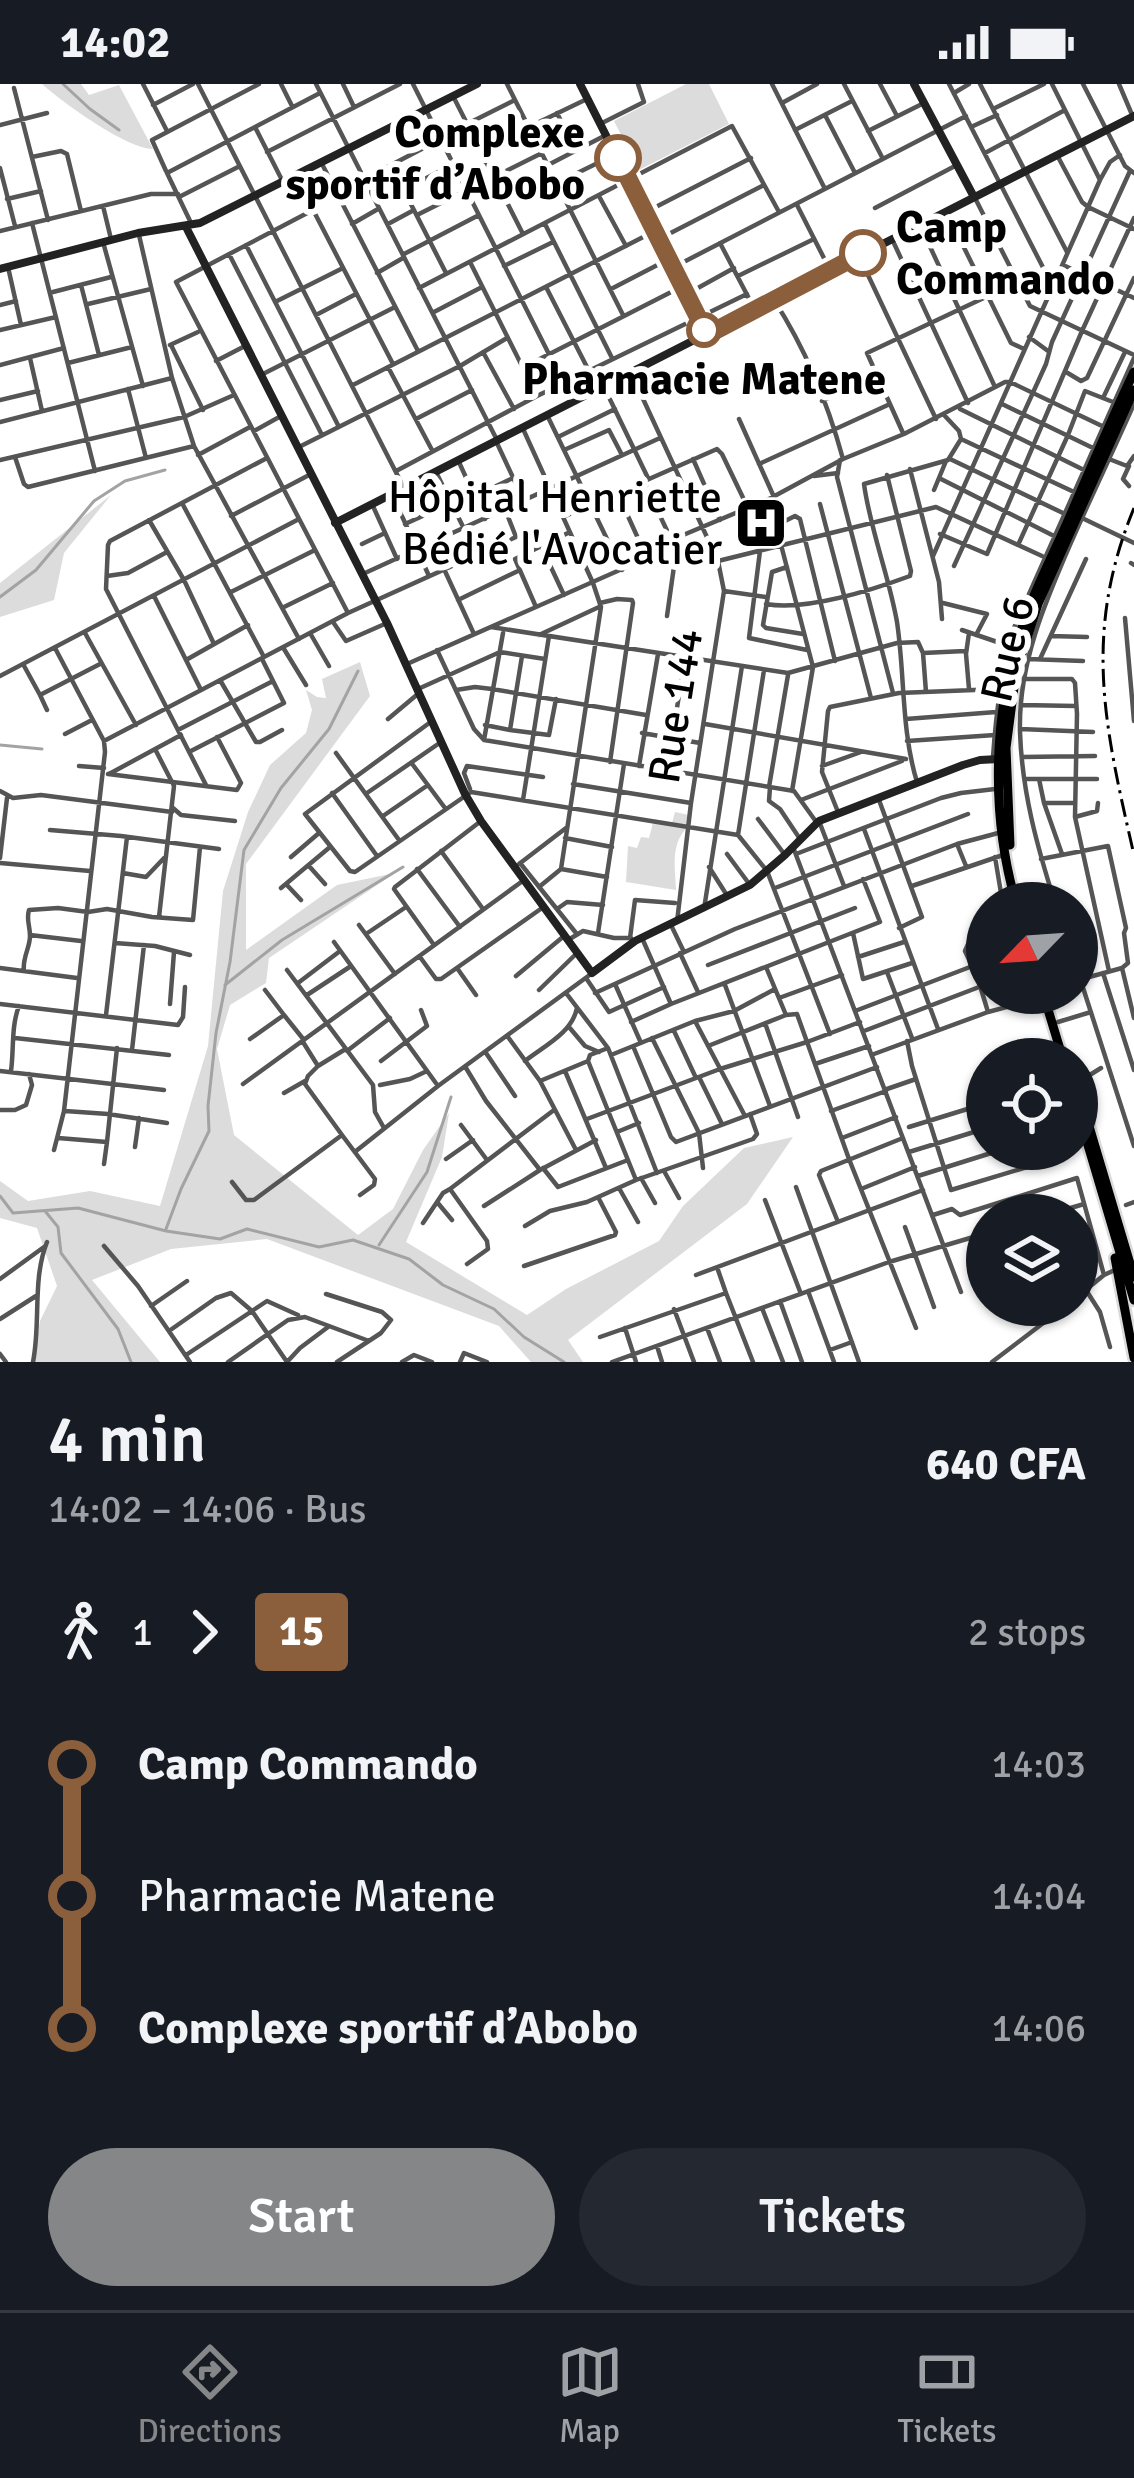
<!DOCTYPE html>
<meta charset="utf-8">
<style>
:root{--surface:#171b24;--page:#242831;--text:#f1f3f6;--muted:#9ea1a6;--line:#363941;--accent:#858687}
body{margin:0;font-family:Signika,sans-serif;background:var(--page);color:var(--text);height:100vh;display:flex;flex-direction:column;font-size:45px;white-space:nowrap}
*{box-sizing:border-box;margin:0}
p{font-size:39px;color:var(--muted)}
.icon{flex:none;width:66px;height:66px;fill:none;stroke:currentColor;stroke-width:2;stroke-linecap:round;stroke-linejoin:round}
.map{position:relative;height:1278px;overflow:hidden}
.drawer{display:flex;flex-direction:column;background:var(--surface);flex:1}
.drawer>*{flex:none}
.badge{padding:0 24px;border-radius:9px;font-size:42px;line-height:78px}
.needle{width:78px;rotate:245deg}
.tools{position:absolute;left:966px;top:798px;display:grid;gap:24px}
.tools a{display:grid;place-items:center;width:132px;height:132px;border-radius:50%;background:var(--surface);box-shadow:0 3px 9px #0004;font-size:60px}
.map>.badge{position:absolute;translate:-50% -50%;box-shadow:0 0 0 6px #fff}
.legs{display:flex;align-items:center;gap:18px;height:132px;padding:0 48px;font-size:39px}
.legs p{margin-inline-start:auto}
.headline{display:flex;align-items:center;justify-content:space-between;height:204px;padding:0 48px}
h1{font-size:66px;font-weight:600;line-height:90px}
.primary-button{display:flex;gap:24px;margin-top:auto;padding:24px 48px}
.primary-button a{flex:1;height:138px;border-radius:72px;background:var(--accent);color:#fff;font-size:48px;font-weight:600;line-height:138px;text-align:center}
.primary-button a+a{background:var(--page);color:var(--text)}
ul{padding:0 48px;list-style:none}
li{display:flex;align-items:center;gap:42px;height:132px;font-size:45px}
li i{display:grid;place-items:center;width:18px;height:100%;margin:0 15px;background:currentColor}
li i::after{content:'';width:30px;height:30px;margin:-15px;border:9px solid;border-radius:50%;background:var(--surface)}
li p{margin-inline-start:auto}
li:first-child i{background:linear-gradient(#0000 50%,currentColor 0)}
li:last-child i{background:linear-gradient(currentColor 50%,#0000 0)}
.status{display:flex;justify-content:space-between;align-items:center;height:84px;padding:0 60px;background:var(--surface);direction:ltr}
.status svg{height:33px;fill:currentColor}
.dock{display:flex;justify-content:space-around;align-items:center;height:168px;border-top:3px solid var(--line);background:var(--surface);font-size:33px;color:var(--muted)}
.dock a{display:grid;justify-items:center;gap:6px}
.dock .current{color:var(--accent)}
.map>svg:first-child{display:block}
</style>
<div class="status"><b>14:02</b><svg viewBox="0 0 49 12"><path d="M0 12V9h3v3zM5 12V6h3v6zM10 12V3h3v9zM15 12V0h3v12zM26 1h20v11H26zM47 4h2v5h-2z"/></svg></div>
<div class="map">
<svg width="1134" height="1278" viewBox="0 0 1134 1278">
<rect width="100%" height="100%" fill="#fff"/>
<path fill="#dcdcdc" d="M42,0H81L89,11L119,1L153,65C127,65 62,18 42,0Z
M686,0H709L729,40L639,86L614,37Z
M111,411L64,469L54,516L0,533V499Z
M360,578L370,612L246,780V866L337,801L395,789L269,874L266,899L230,921L217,965L234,1051L358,1151L393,1125L423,1066L449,1029L442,1073L406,1158L527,1231L566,1205L659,1157L683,1122L744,1064L793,1053L747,1120L568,1256L583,1278H531L499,1242L267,1155L171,1165L92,1196L160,1278H33L40,1237L57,1202L37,1144L0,1134V1097L28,1117L90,1107L160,1122L208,962L223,807L248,728L270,681L306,649L312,626L306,606L317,613L326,614L322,595Z
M675,728L689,731V741C670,760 675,781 676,806L626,798L628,762L637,764L641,753L649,754L654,735L672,739Z"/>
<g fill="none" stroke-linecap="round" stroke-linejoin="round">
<path stroke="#a3a3a3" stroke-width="3" d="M63,0L90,25L119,46
M0,513L36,486L94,417L125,397L165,386
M0,661L42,665
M225,901L282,856L403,783
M0,1112L13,1129L78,1124L166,1147L220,1155L247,1145L319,1163L353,1156L409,1175L443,1201L494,1225L524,1253L564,1278
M45,1127L58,1143L61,1169L118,1245L131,1278
M166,1145L181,1105L209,1047L208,1022L216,949L230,878L244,766L281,704L329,645L358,587
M379,1161L427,1088L451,1013"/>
<g stroke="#dbdbdb" stroke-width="14">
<path id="primary" d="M1010,761L1006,664L1016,588L1038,520L1134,306
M1016,819C990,729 993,628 1023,540C1035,505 1052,473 1067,439C1089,389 1110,338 1134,288
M1043,909L1063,975
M1077,1002L1134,1193
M1077,1024L1134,1216
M1115,1174L1134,1274"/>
</g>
<path stroke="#555" stroke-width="4.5" d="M143,0L167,47
M198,0L404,404
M281,0L292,22
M316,0L497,356
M343,0L354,23
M413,0L572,316
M507,0L623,231
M772,0L825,105
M844,0L883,75
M880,0L897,32
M949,0L1052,201
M980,0L1067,168
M1052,0L1100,96
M1083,0L1125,82L1134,89
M1119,0L1133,33
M14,4L48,136
M954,9L969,0
M453,12L523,150
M782,19L817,0
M153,21L193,0
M995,24L1044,0
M557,29L576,67
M825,31L855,89
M602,39L644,18L638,0
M467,40L515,16
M0,41L47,29
M971,43L997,31
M256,45L283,98
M795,46L852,17
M868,47L922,20
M481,66L587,15
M267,68L400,0
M985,69L1065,26
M1057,71L1082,118L1088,123L1134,145
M32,73L61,67L67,70L81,127
M322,80L418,267
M391,81L446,189
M548,81L606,51
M0,84L15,142
M166,87L152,56L259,0
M296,93L393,280
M459,93L486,80
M494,93L542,69
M366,94L441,55
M557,99L616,70
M403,106L452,81
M179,113L238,83
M600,114L626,162
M7,115L41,107
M976,116L1030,222L1134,271
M506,117L554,94
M797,121L830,186
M103,122L111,155
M875,124L955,82
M313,126L176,198L348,529
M946,127L1011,259L1024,265
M646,128L751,74
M417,131L465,107
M32,139L95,387
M191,139L167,89L320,9
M352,140L378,125
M388,140L414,126
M545,140L612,274
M920,141L995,303
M0,147L151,110H178
M139,151L172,294L194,362L299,555
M659,155L764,101
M892,155L968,319
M103,158L143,302
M720,159L755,226
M246,161L339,343
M229,170L322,351
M404,170L479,131
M859,172L936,335
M470,178L537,312
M1063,181L1134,214
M504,182L553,158
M8,183L21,241
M674,183L966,32
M377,189L403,174
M738,192L814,155
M81,201L99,271
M546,203L589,287
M419,204L732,42L779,128
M611,205L669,175
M53,208L111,193
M687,210L734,184
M774,216C805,264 828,320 843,375
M275,218L343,184
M88,220L151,205
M0,221L16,217
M434,228L482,203
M316,231L356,210
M0,246L56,233
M1029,253L1048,267
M170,261L198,248
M171,261L203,326
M483,268L514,325
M30,274L42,327
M216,277L245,262
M68,279L132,263
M0,281L64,264
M388,283L432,366
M522,284L683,202
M1066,288L1081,297L1087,294L1134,194
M261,291L395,223
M632,291L718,477L724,507L691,719L677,838
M353,301L655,147
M604,303L648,394
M128,305L146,374
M1103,314L1125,268
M0,316L38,307
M822,317L877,292
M1002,320L1093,364
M960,325L1084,386
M944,331L959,347L961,355
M548,333L622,486
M416,335L472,306
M739,335L774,413
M0,338L172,294
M254,347L281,332
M524,347L593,499L601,523L561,785L539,803
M903,349L867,269L988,212
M558,353L615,325
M496,357L524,417
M297,364L460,282L507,254
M564,366L609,346L622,371
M198,371L250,343
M15,373L24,400L28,403L194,362
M693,375L720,436
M950,375L1065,430
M1109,375L1127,382L1134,372
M0,376L184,333L234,311
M458,376L485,435
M840,376L837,393L893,609
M759,380L890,320
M1129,382L1123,395L1129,402
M910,385L939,498L942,535
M398,386L537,312L747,210
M436,388L476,469
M814,392L838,389
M939,394L1054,452
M643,396L671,455
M415,398L430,429
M934,406L946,377
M392,410L429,492
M475,412L513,394
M769,415L813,583L792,707
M182,419L264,573
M372,420L397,475
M820,420L871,614
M231,432L311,390
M563,433L717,365L722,370L747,422
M1082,434L1134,459
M149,436L184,496L214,560
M405,440L449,420
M777,441L795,432L800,435L835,577
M940,450L987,470L1082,247L1134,134
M362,460L385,449
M1018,461L1068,351L1085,307L1113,318
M541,462L564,511
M645,467L769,415L843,375L904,350L1005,298H1010L1102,342
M760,467L749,554L807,566
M933,472L1100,96L1110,78L1120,71
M718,477L936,423L1042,472
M1131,479L1134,481
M954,482L1046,280L1052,258L1130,87
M787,483L772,488L763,541L766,544L803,550
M444,485L474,550
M365,489L660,354
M107,492L128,489L167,468
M724,507L766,513
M231,508L315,466
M154,512L201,606
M458,516L518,487
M600,519L617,515L632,516L633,519L610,678
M943,519L987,530L976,551
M766,520C806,527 872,506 910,492L911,487L887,391
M284,523L333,499
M536,523L515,475L570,448
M667,532L678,454
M1125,534L1134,637
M333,538L346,557L387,539
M491,543L788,589L897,559L918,558L923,569L926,608
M962,546L1009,562
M85,549L136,641
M310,549L329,582
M969,549L966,570L969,605
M539,551L599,523
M1051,552L1087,553
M284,565L306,601
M437,566L474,645L484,656L794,707L817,739
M923,569L965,567
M1028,575L1083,577
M1040,575L1086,475
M186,576L248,541
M23,580L40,611
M407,580L647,474L617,408
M0,592L299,435
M1024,595H1072L1075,599L1077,630L1075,733L1109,887
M220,596L256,658H260L282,646
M418,605L500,568L545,575
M456,606L475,603L492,605L646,631
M1021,621L1076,622
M47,626L40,611L100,580
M388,635L419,609
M906,635L996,628
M432,637L305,730L350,787L355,788L471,708L738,751L767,787L830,950
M705,640L906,675
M485,641L510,646L522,572
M1020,645L1093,648
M178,646L273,597
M510,646L549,651L556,615
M642,649L700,659
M65,650L92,636
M484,656L503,549
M104,657L348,529L516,453L505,425
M907,657L995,651
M155,665L174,702L159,833
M189,668L284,619L262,575
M336,669L399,756
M993,673C996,629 1001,588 1013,546L1134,274
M1022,673L1095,672
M413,681L445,724
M79,682L104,684
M639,682L658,570
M822,682L861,668
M667,686L685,574
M108,690L237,706L241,699L217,653
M109,690L181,651
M1025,695H1097
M1039,695L1044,719H1074
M917,698C901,646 905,591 897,538C889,492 870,445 864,400L948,376L961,355L1074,408
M573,700L691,719
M206,701L106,505L108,461L110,457L267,374
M769,703L788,591
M770,703L769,717L780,725L800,755
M470,705L464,689L467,682L543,693
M0,707L13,714L41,711L172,728
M332,709L377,772
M367,709L441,658
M523,716L549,552
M801,716L902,677
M879,716L922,833L899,844
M1044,719L1062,770
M173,724L181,731L235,737
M838,728L822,688L828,627L830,623L899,609L999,605
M383,732L428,701
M1075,733L1097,727L1098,719
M758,735L785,771
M819,737L844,802
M864,745L938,945
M50,746L121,752L219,765
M738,751L764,586
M565,754L612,763
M957,760L966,782
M793,763L961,1208
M441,767L483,825
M727,770L750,801
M796,770L941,714L961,709L995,705
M291,773L319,749
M995,773L1001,809
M0,774L7,714
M1041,775L1108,762L1126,844L1124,849L1128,879L1122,884L1134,934
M0,779L90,787
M520,779L576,849
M519,780L566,744
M309,782L325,800
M709,783L728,813
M417,785L460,843
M561,785L607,793
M123,789L146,793L166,772
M286,800L301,816
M912,802L1003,771
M281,804L330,763
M775,804L968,730
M1055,819C1037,762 1022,708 1020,648C1018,579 1046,516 1073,454C1093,409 1114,365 1134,320
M557,825L567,818L603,821
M704,825L742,582
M359,841L395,890
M671,841L684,868
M598,849L624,680
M853,849L863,895L912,879
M366,850L406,823
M30,851L81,857
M630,854L635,816L675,819
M642,854L671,920
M987,855L984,852L969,858L965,867L978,895L988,928
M568,856L583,847L614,854H631
M334,858L438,1002
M115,859L155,862L190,871
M434,861L394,805L395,803L481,737
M680,869L698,908
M420,873L436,895H441L542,824
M858,873L904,858
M708,881L855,824
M766,883L786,931
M0,884L77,894
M457,884L476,911
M1077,885L1134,1062
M287,886L373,1001L375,1028L384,1044
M24,887C22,874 30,864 30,852C30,841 26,836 29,826L58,824L88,828L107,825L152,833L193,836L200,763
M887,888L912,954
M1103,889L1134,986
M516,892L564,852
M586,894L609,928L664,903
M1082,895L1122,884
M298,899L340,867
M615,900L641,959
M725,901L770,1022
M265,906L284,931
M539,906L577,869
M566,909L608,964L657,1089
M595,909L735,845L957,760L1002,748
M307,911L351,882
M779,914L842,891
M0,920L178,941L183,933L185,903
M170,920L174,868
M855,927L970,883
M106,931L127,753
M695,937L745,1032
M631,938L671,920L880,838L863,795
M1058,938L1091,928
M765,939L798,1033
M569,943L585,962L599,968
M674,947L696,994
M864,947L987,900
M508,953L540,997L576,1066
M15,954L169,971
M652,954L699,1049L703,1084
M250,955L284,931L304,956
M907,957L912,982L951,1106L1070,1070
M303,958L318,982L308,992L305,1000L342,1051
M633,962L671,1053L676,1058L877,983
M708,962L786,931L797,930L849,1075L916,1244
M132,966L144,861
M347,967L390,934
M486,969L515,1012
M874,970L988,928L1044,913
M611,971L695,937L734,927L775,905
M381,977L427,942L421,926
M525,977C544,962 572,949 577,924
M588,977L636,1096
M815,980L869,962
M318,982L344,966
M466,984L486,1017L540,1086
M0,987L164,1006
M11,987C14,966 11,942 19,922
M565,987L606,1084
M699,993L722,1040
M540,997L588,977L590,971L608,964
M1077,999L1101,984
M243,1000L524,796
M380,1001L410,995L427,987
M887,1005L916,995
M284,1009L305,997
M0,1026H15L26,1021L32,1001L29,990
M65,1027L108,1030L167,1039
M831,1027L886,1007
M587,1035L720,985L807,958L860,938
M461,1041L487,1076
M909,1043L987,1019
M617,1048L639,1039
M58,1054L107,1058L117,964
M842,1054L896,1033
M135,1063L139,1034
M54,1066L64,1027L105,668L104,657L55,564
M356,1067L438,1002L591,890
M909,1068L987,1044
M446,1075L473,1056
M104,1080L107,1058
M543,1084L558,1103L628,1076
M664,1087L679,1114
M918,1092L1004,1065
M641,1094L655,1119
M232,1098L246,1116H254L342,1051L375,1095L374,1101L360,1111
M796,1103L859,1278
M619,1104L638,1138
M861,1105L915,1083
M765,1116L801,1210
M1005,1117L1011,1131
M437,1118L452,1136
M1126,1121L1134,1118
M484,1122L540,1086L596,1056
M933,1131L952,1125L960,1131L1077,1094L1104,1191
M1047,1131L1084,1120
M838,1138L819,1091L821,1087L903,1054
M423,1139L443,1109L450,1105
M525,1142L550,1127L587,1118L636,1096L753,1055L757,1050L750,1030
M905,1143L934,1223
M104,1162L138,1202L190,1278
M467,1180L488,1165L487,1157L450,1105L554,1026
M524,1182L615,1151L616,1148L598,1113
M718,1186L726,1209
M696,1191L923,1106
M0,1195L44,1163
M1086,1206L1100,1228L1110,1263
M808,1207L834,1278
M326,1210L382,1228L391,1236L381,1249L337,1278
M1077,1213L1104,1191L1117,1185
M780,1217L802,1278
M151,1222L187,1197
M762,1224L783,1278
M674,1225L694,1278
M0,1235L36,1212
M625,1244L636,1278
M707,1244L720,1278
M169,1247L216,1214L231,1209L252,1227L287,1278
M600,1253L726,1209L753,1278
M657,1262L662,1278
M830,1266L852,1258
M0,1270L6,1278
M186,1271L267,1217L298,1231
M33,1278C41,1238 32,1196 47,1158
M228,1278L288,1236L305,1233L369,1257
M287,1278L300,1264L328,1243
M402,1278L414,1271L432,1278
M460,1278L464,1269L487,1278
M612,1278L889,1178L987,1149
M992,1278L1067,1221"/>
<path stroke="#222" stroke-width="8" d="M580,0L707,251
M914,0L974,113
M186,143L387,539L465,710L481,737L592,889L635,857L750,801L785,771L819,737L963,681L980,676L999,675
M0,185L138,149L200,139L477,0
M335,439L1134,32"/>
<use href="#primary" stroke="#000" stroke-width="9"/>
<path stroke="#000" stroke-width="3" stroke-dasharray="18 6 3 6" stroke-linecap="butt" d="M1134,424C1082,550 1105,644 1134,771"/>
</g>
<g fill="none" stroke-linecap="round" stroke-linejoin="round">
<g stroke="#fff" stroke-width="27">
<path id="line-1" d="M618,74L707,251L863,169"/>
</g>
<use href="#line-1" stroke="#8b5e3c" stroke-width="18"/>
</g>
<defs>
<g id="hospital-square" transform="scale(2.7)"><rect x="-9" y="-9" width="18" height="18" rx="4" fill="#000" stroke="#fff"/><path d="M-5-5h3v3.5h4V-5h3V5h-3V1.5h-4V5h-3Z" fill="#fff"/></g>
</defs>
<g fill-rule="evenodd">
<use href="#hospital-square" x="761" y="439"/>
</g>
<g fill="#fff" stroke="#8b5e3c" stroke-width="6">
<circle cx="618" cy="74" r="21"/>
<circle cx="863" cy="169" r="21"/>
<circle cx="704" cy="246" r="15"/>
</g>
<g text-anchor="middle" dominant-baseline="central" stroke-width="12" stroke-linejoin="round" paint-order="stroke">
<g font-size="45" font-weight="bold" fill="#000" stroke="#fff" text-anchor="end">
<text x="585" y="48">Complexe<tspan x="585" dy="52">sportif d’Abobo</tspan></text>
<text x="896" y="143" text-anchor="start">Camp<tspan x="896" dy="52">Commando</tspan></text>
<text x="704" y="295" text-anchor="middle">Pharmacie Matene</text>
</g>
<g font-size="45" fill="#000" stroke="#fff" text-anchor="end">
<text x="722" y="413">Hôpital Henriette<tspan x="722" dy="52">Bédié l'Avocatier</tspan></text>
</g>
<g font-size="45" fill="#000" stroke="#fff">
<text transform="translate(1008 565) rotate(-77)">Rue 6</text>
<text transform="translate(676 622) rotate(-81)">Rue 144</text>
</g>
</g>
</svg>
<div class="tools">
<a><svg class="needle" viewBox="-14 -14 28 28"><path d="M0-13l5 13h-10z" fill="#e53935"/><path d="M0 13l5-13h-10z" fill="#9ea1a6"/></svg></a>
<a><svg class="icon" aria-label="locate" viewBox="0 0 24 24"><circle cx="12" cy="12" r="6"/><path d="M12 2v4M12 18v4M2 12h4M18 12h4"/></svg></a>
<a><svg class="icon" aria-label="layers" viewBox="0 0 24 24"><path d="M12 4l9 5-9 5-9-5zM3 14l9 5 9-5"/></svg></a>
</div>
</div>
<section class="drawer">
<div class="headline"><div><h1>4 min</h1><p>14:02 – 14:06 · Bus</p></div><b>640 CFA</b></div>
<div class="legs"><svg class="icon" aria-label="walk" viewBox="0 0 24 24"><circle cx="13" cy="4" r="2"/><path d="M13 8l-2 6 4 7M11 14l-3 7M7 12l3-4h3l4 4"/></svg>1<svg class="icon" aria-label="forward" viewBox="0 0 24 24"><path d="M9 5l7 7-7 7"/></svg><b class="badge" style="background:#8b5e3c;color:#fff">15</b><p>2 stops</p></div>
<ul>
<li><i style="color:#8b5e3c"></i><b>Camp Commando</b><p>14:03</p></li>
<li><i style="color:#8b5e3c"></i><span>Pharmacie Matene</span><p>14:04</p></li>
<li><i style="color:#8b5e3c"></i><b>Complexe sportif d’Abobo</b><p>14:06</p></li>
</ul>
<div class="primary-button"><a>Start</a><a>Tickets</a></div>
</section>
<nav class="dock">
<a class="current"><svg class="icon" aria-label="directions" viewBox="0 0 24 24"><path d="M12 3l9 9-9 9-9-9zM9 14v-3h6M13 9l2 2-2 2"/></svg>Directions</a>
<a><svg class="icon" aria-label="map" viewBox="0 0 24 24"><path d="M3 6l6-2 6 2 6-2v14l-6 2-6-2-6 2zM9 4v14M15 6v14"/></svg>Map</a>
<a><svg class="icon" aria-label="tickets" viewBox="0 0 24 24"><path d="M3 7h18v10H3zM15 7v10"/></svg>Tickets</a>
</nav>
